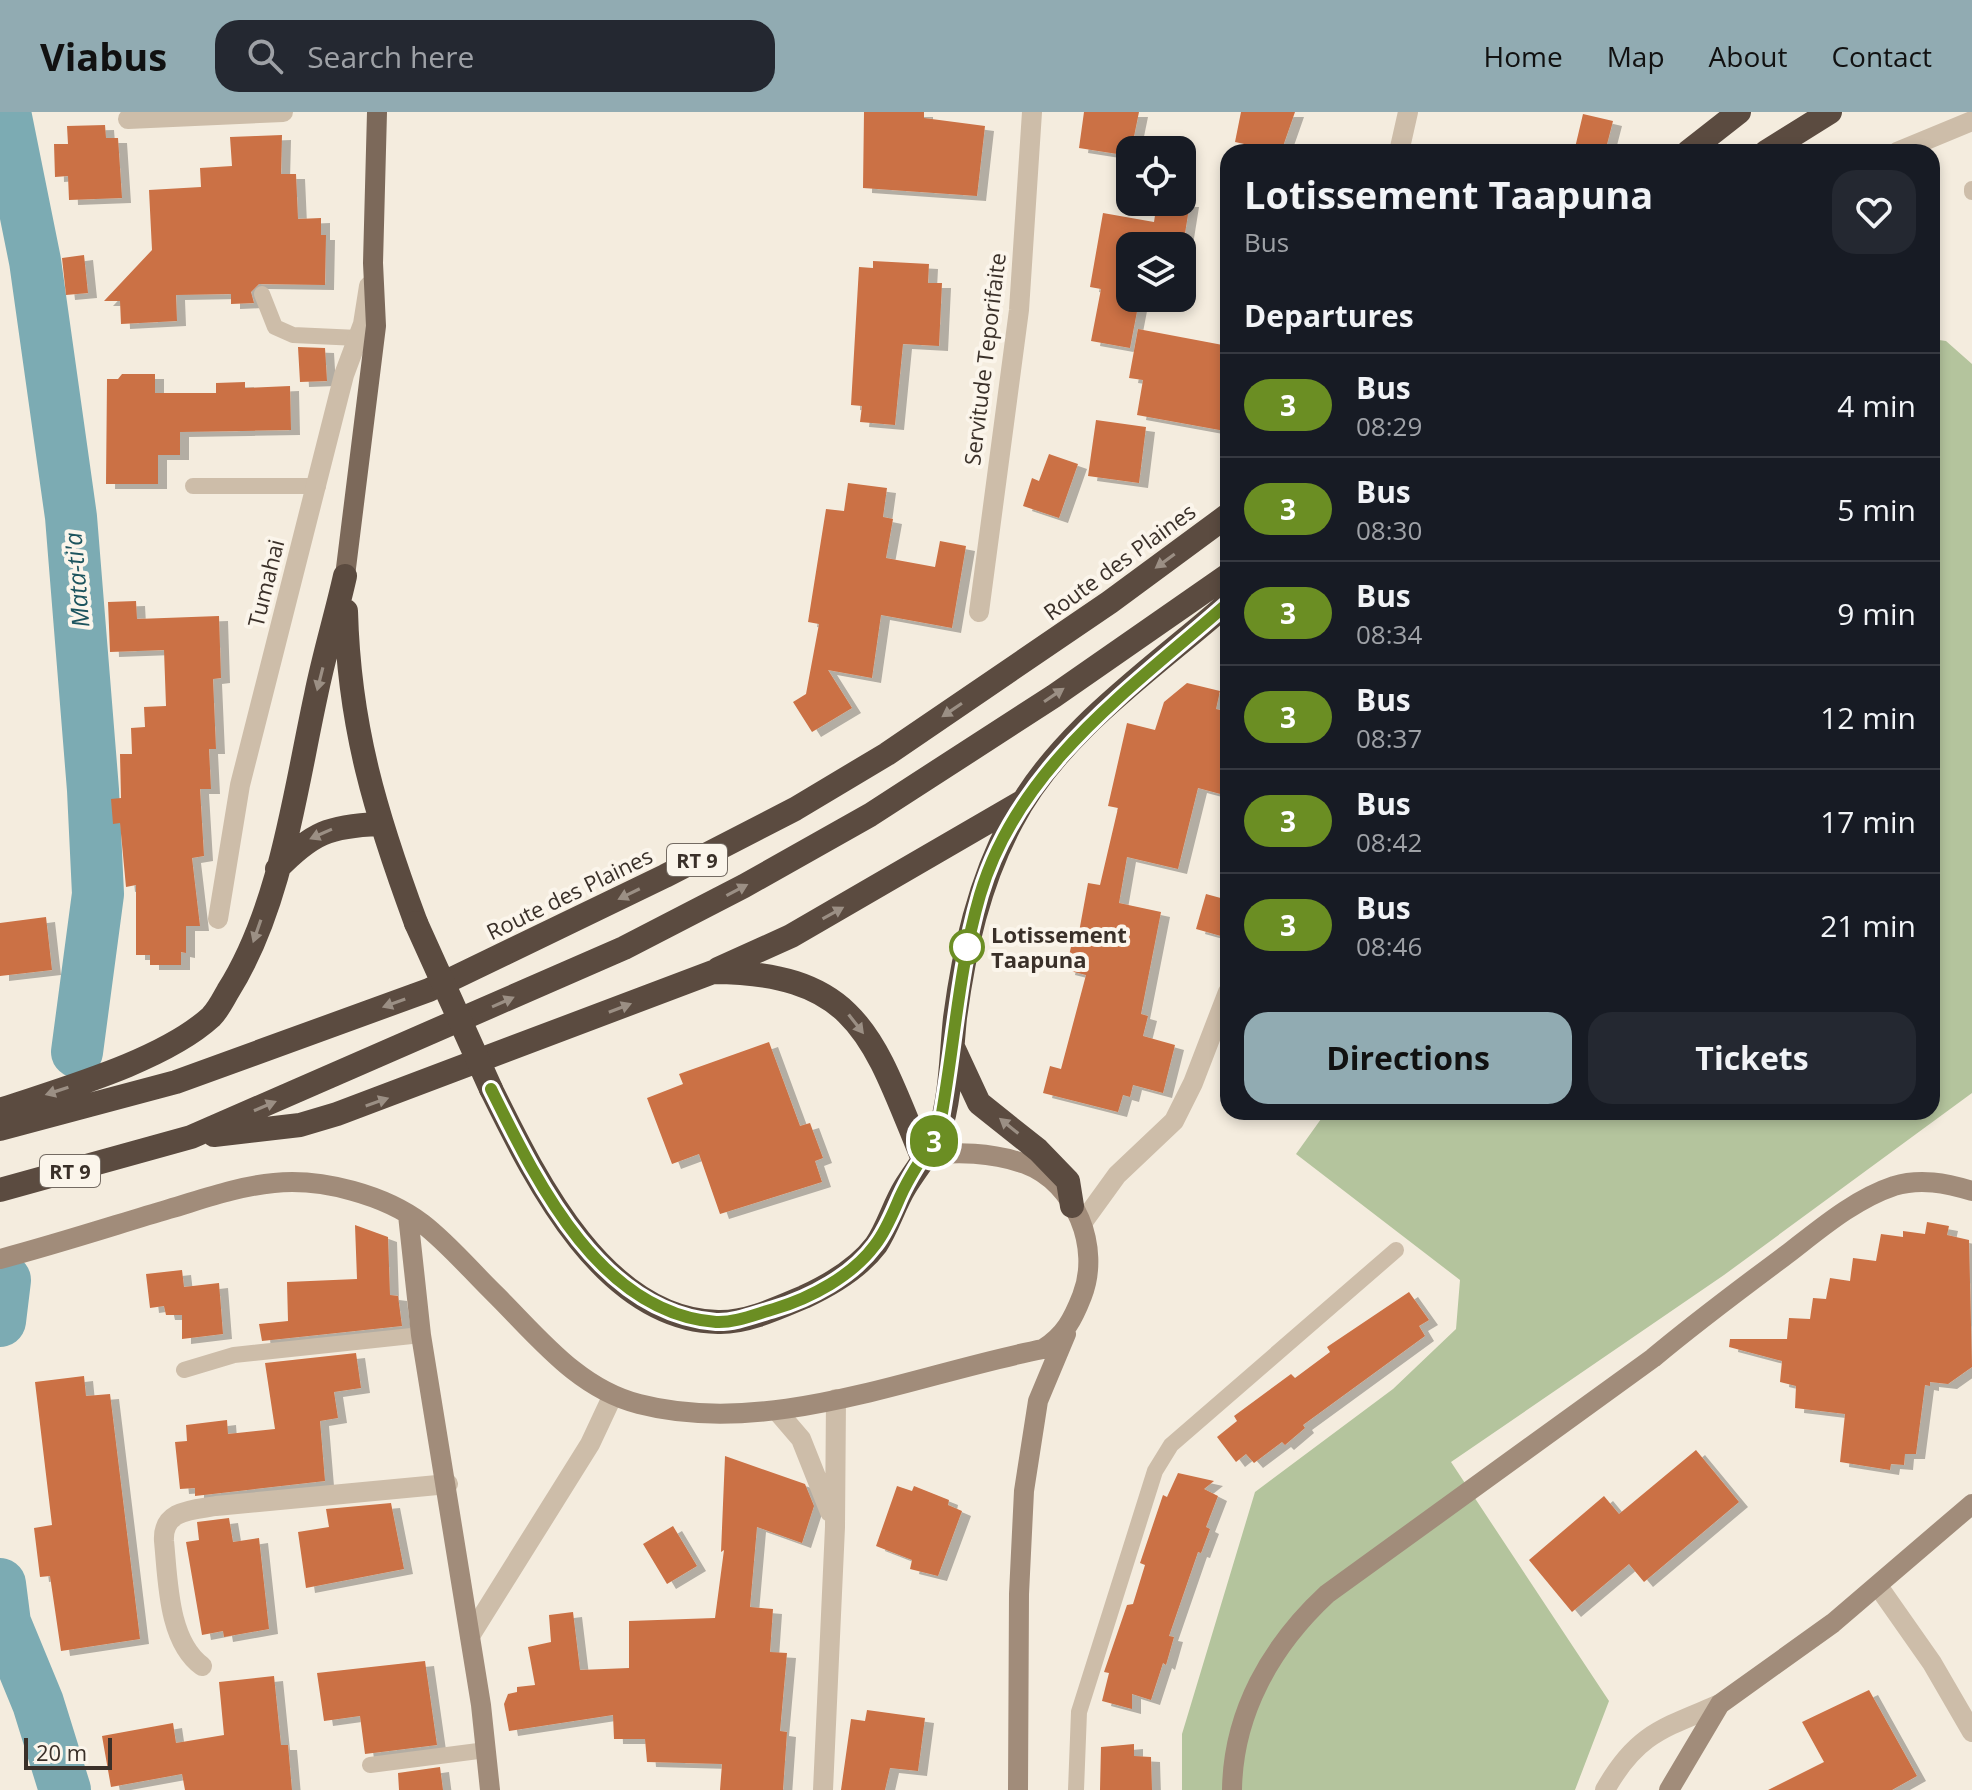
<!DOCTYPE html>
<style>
:root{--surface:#171b24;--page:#242831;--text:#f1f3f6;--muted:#9ea1a6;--line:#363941;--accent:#91abb2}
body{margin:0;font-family:"Open Sans",sans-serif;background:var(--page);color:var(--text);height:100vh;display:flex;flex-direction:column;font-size:30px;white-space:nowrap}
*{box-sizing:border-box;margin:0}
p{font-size:26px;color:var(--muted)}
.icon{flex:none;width:44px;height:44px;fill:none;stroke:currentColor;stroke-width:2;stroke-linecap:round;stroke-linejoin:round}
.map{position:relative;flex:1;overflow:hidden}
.details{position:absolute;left:1220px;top:32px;width:720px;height:976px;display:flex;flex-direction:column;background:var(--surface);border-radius:24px;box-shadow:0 4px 12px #0003}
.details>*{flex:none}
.badge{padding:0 16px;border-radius:26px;font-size:28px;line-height:52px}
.buttons{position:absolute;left:1116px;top:24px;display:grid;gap:16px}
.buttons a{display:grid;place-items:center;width:80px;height:80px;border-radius:16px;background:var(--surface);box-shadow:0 4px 12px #0003;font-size:40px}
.scale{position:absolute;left:24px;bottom:20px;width:88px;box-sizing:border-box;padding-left:8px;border:4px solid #3a3029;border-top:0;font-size:22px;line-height:28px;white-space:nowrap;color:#3a3029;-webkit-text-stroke:6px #fbf5eb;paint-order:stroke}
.map>.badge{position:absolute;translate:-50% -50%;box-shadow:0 0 0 4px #fff}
h2{padding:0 24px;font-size:30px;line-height:72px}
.round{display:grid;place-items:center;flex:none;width:84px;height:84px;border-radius:24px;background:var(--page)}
.headline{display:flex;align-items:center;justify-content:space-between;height:136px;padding:0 24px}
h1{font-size:38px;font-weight:700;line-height:60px}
.primary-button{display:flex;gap:16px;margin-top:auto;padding:16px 24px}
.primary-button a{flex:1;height:92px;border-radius:24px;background:var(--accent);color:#111;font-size:32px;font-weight:700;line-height:92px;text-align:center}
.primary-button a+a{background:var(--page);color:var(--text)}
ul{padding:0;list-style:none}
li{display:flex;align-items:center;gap:24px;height:104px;padding:0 24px;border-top:2px solid var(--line)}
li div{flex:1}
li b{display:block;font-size:30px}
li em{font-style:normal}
li .badge{min-width:88px;font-weight:700;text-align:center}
header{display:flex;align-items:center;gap:48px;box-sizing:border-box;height:112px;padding:0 40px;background:var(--accent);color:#111}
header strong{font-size:38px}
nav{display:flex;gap:44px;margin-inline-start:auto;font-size:28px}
.search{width:560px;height:72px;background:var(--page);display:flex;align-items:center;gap:20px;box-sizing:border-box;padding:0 28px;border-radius:24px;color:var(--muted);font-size:30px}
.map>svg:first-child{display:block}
</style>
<header>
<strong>Viabus</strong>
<div class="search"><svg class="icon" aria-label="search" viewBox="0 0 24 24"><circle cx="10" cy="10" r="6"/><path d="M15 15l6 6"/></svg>Search here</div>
<nav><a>Home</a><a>Map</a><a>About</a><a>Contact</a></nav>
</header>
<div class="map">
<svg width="1972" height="1678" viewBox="0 0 1972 1678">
<defs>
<filter id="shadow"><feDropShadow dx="9" dy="5" stdDeviation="0" flood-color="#0004"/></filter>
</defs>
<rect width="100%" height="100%" fill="#f4ecde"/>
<path fill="#b4c49d" d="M1932,227L1946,229L1972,252V981L1724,1163L1451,1350L1609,1589L1575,1678H1182V1622L1255,1380L1393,1277L1456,1217L1460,1168L1296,1042L1326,1000H1932Z"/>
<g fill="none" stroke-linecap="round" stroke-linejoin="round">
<path stroke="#7cabb3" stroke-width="52" d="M5,0L35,149L71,405L93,678L98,782L77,940
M0,1209L5,1168
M0,1472L5,1511L38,1591L65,1678"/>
</g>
<path fill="#cb7145" filter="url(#shadow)" d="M864,0H924V6L985,14L977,84L863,76Z
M1084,0H1139L1130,44L1079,36Z
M1241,0H1295L1281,40L1235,30Z
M1583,2L1613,9L1605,40H1574Z
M105,13L106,26H118L122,86L69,88L68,64L55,65L54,32H68L67,14Z
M282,23L281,62H296L298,107L321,106V123H326L325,173L259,172L251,180L254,191L231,192V182L176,183L177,209L121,212L120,189H104L152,138L149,78L201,75L200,56L232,54L230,25Z
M1157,90H1190L1183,134H1130V187L1139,189L1130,236L1091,229L1101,177L1090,175L1103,101L1154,110Z
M84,143L88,181L66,183L62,146Z
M873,149L929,152L928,171H942L939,234L903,232L895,313L860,310L862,294L851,293L859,155L873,156Z
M1138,217L1228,234L1225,319L1137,303L1143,268L1129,266Z
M298,235L325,236L327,269L300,270Z
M122,262H155V281H216V271L245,270V276L290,274L291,318L180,320V343H158V372H106L107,267H118Z
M1096,308L1146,315L1139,371L1088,364Z
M1049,342L1078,352L1059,406L1023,394L1032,366L1039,369Z
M848,371L887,376L883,405L893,407L886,446L935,455L940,429L966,434L952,516L881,503L872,566L828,558L852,596L812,620L793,590L806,582L819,512L808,510L826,397L844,399Z
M136,489L137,507L219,504L221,566L213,567L216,637H209L211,677H200L204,744L192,746L200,814H186V841L181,840V853H150V843H136V773L126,775L120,711L113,712L111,687L121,686L120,642H132L131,616L145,615L144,595L166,594L164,538L110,540L108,490Z
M1187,571L1220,579L1216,597L1228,600V684L1198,676L1178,757L1127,745L1119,791L1161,800L1141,902L1148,904L1143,924L1175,933L1163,981L1133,973L1130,985L1123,983L1118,1000L1043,981L1050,954L1061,957L1086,863L1066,858L1072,830L1077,831L1088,771L1100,773L1118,696L1108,694L1127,611L1155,618L1164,590Z
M1206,782L1228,788L1221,824L1196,817Z
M46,805L52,858L0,864V811Z
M769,930L800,1014L810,1011L823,1046L815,1049L822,1070L720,1102L699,1042L672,1052L647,986L683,972L679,962Z
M1927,1110L1949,1114L1947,1123L1969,1128L1972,1255L1948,1272L1930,1270V1274L1925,1273L1916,1342H1905L1904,1353L1891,1352L1890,1358L1840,1350L1845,1302L1795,1296L1796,1274L1780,1270L1782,1249L1729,1235L1730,1227H1787L1789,1206L1810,1207L1813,1186L1826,1187L1830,1166L1850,1169L1853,1146L1876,1149L1881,1122L1903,1125V1119L1925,1122Z
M355,1113L388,1125L390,1183L398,1184L402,1214L262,1229L259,1212L288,1209L287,1170L357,1167Z
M182,1158L184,1175L219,1171L223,1222L182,1227V1203H166L164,1194L150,1196L146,1162Z
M1409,1180L1429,1208L1419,1214L1425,1224L1303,1313L1305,1316L1285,1333L1282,1330L1254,1351L1246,1342L1236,1350L1217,1325L1237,1309L1234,1304L1291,1262L1295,1266L1330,1240L1327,1235Z
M356,1241L361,1276L334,1280L338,1306L320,1309L325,1369L195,1384V1376L180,1377L175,1330L187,1329L186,1313L227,1308L228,1322L275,1317L265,1251Z
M84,1264L86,1284L110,1282L140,1527L61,1539L50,1464L40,1465L34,1416L52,1413L35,1270Z
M1696,1338L1739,1390L1644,1470L1629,1452L1572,1500L1529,1448L1604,1384L1619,1402Z
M725,1344L805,1372L814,1394L802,1431L757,1415L750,1495L773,1497L770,1540L787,1541L780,1619L787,1620L783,1678H720L722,1652L647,1650L645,1627H614L613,1603L509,1619L504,1592L508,1582L517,1580V1575L535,1573L528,1535L551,1530L549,1503L573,1500L580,1558L629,1556V1509L715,1506L724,1438L721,1440Z
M1178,1361L1214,1369L1204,1377L1218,1384L1206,1415L1210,1417L1201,1441L1198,1440L1169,1524L1174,1525L1166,1553L1163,1551L1151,1588L1132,1582V1597L1102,1589L1109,1561L1104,1560L1127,1493L1133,1492L1145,1453L1140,1451L1163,1383L1167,1385Z
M897,1374L912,1379L914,1374L949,1388L948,1393L962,1399L938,1464L910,1457L912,1448L876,1434Z
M391,1391L404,1457L306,1476L298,1420L329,1415L326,1397Z
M229,1406L233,1430L259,1426L269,1517L224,1525L223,1519L202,1523L186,1430L199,1428L197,1410Z
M673,1414L697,1454L667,1472L643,1432Z
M425,1549L437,1633L365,1642L360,1604L324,1609L317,1561Z
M274,1564L281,1633H288L292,1678H185L182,1662L111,1675L102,1624L173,1611L176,1631L224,1623L219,1570Z
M1869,1578L1917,1664L1892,1678H1768L1824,1650L1802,1610Z
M867,1598L925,1606L918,1659L890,1656L885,1678H841L851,1607L865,1609Z
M1134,1632V1644L1151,1645L1152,1678H1100L1101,1635Z
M440,1655L443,1678H399L398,1661Z"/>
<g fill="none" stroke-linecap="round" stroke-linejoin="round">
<path stroke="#cdbda9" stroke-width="16" d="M1972,77V80
M262,182L275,215L293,223L358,226
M193,374H318
M184,1258L234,1243L421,1223
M370,1653L486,1638
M1076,1678L1079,1600L1155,1359L1171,1333L1396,1138"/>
<path stroke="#cdbda9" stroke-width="20" d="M128,7L283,0
M1399,40L1408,0
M1897,40L1972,9
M979,500L1019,198L1032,0
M218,807L240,673L344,263L363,212L369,174
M1083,1110L1117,1063L1174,1009L1193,971L1228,880
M777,1299L801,1327L830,1400
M1878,1474L1932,1551L1972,1620
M470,1524L590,1332L612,1285
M202,1554C168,1529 168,1469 164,1429C162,1398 192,1398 216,1394L448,1372
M823,1678L835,1415L836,1287
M1605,1678C1637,1621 1664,1616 1720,1592"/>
<path stroke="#a18c7a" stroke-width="20" d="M408,1103L421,1223L481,1593L490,1678
M0,1147C57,1132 112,1114 169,1097C203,1087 239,1074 274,1071C322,1066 385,1083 423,1112C450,1133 473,1161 497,1184C540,1227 579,1277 639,1292C770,1326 915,1262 1043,1237C1065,1223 1073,1207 1082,1184C1101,1136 1076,1071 1025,1052C995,1041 954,1038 922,1045
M1018,1678L1019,1482L1024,1379L1038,1289L1066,1222
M1232,1678C1233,1601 1271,1534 1327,1482L1653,1246C1697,1209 1743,1175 1790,1140C1821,1116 1855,1087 1894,1074C1920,1066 1946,1071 1972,1079
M1669,1678L1720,1592L1833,1511L1972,1392"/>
<path stroke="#7c695a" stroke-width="20" d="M345,464L376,214L373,151L377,0"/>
<path stroke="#5b4b40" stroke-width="24" d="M1688,40L1739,0
M1766,40L1830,0
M346,499C349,615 376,703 416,811
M277,757C312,721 329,714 379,712
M718,857L791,824L1022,690
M953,935L979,991L1038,1038L1068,1069L1072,1094
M491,977C534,1064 603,1208 718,1210C746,1211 778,1196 804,1185C830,1173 858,1157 876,1133C888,1115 894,1093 905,1075C914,1060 933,1036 939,1021C951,986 951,943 955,906C964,838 979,770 1012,709C1059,619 1153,557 1228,491
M0,998C62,977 163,949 211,905C218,898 223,888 228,879C281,795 295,679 316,583C324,543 336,504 345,464
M0,1017L176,970L429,878L665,764L795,697L887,642L1110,490L1228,403
M214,1023L300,1013L337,1002L713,860C859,861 873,926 922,1045
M0,1078L191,1025L624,836L744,774L870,703L1054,584L1228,463"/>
<path stroke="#5b4b40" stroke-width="24" d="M416,811L491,977"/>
</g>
<defs><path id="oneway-solid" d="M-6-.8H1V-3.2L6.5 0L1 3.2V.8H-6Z" transform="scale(2)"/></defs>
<g fill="#9b8f84">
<use href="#oneway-solid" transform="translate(1165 449) rotate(144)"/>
<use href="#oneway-solid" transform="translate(320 567) rotate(104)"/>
<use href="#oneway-solid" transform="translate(1054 583) rotate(-34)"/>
<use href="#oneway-solid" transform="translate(952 598) rotate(146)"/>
<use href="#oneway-solid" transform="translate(321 722) rotate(156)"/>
<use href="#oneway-solid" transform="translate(737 778) rotate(-28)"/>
<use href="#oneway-solid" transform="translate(629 782) rotate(154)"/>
<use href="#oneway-solid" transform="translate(833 801) rotate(-29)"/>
<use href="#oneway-solid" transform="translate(257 819) rotate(109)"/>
<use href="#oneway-solid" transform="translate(503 890) rotate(-24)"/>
<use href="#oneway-solid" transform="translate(394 891) rotate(160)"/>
<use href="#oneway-solid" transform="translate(620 896) rotate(-21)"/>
<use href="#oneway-solid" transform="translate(856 912) rotate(52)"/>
<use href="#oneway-solid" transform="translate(57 979) rotate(162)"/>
<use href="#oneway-solid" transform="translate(377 990) rotate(-19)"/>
<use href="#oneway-solid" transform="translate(265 994) rotate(-23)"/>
<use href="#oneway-solid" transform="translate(1009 1014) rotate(-141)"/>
</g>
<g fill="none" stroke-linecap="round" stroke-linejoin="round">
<g stroke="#fff" stroke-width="18">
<path id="line" d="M491,977C536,1068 599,1201 716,1210C735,1211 756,1202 774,1197C811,1186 852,1164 875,1133C886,1119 893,1101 900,1085C910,1063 924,1042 938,1023C954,943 957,862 980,783C1018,654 1132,576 1228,491"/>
</g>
<use href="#line" stroke="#6b8e23" stroke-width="12"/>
</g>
<circle fill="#fff" stroke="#6b8e23" stroke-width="4" cx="967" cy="835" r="16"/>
<g text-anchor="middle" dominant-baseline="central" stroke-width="8" stroke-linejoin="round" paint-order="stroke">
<g fill="#fbf5eb" stroke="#746b63" stroke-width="2">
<rect x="667" y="732" width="60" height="32" rx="6"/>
<rect x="40" y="1043" width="60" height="32" rx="6"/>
</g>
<g font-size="20" font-weight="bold" fill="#3a3029">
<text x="697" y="748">RT 9</text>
<text x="70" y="1059">RT 9</text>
</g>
<g font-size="22" fill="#3a3029" stroke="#fbf5eb">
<text transform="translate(984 247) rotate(-83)">Servitude Teporifaite</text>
<text transform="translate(1119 449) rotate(-36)">Route des Plaines</text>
<text transform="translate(265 471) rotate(-76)">Tumahai</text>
<text transform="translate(569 781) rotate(-26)">Route des Plaines</text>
</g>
<g font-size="22" font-weight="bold" fill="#3a3029" stroke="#fbf5eb" text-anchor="start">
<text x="991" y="822">Lotissement<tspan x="991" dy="25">Taapuna</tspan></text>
</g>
<g font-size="24" font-style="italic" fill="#1c545e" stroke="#fbf5eb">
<text transform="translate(76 468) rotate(-95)">Mata-ti'a</text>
</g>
</g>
</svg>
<div class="buttons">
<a><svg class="icon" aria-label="locate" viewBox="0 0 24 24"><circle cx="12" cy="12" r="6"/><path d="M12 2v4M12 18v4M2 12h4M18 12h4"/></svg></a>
<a><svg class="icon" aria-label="layers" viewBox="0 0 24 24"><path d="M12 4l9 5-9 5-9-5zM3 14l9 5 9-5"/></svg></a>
</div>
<div class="scale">20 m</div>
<b class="badge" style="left:934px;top:1029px;background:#6b8e23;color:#fff">3</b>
<section class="details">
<div class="headline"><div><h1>Lotissement Taapuna</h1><p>Bus</p></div><a class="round"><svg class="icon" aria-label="heart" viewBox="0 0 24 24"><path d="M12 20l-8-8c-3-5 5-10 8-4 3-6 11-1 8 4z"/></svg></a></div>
<h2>Departures</h2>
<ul>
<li><span class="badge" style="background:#6b8e23;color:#fff">3</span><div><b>Bus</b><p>08:29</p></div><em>4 min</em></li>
<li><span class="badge" style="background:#6b8e23;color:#fff">3</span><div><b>Bus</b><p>08:30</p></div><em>5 min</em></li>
<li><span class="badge" style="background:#6b8e23;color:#fff">3</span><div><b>Bus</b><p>08:34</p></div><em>9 min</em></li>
<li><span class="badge" style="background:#6b8e23;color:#fff">3</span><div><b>Bus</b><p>08:37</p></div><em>12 min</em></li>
<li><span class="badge" style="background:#6b8e23;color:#fff">3</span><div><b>Bus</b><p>08:42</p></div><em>17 min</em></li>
<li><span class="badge" style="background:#6b8e23;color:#fff">3</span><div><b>Bus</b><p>08:46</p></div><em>21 min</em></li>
</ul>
<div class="primary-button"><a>Directions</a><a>Tickets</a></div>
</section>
</div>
